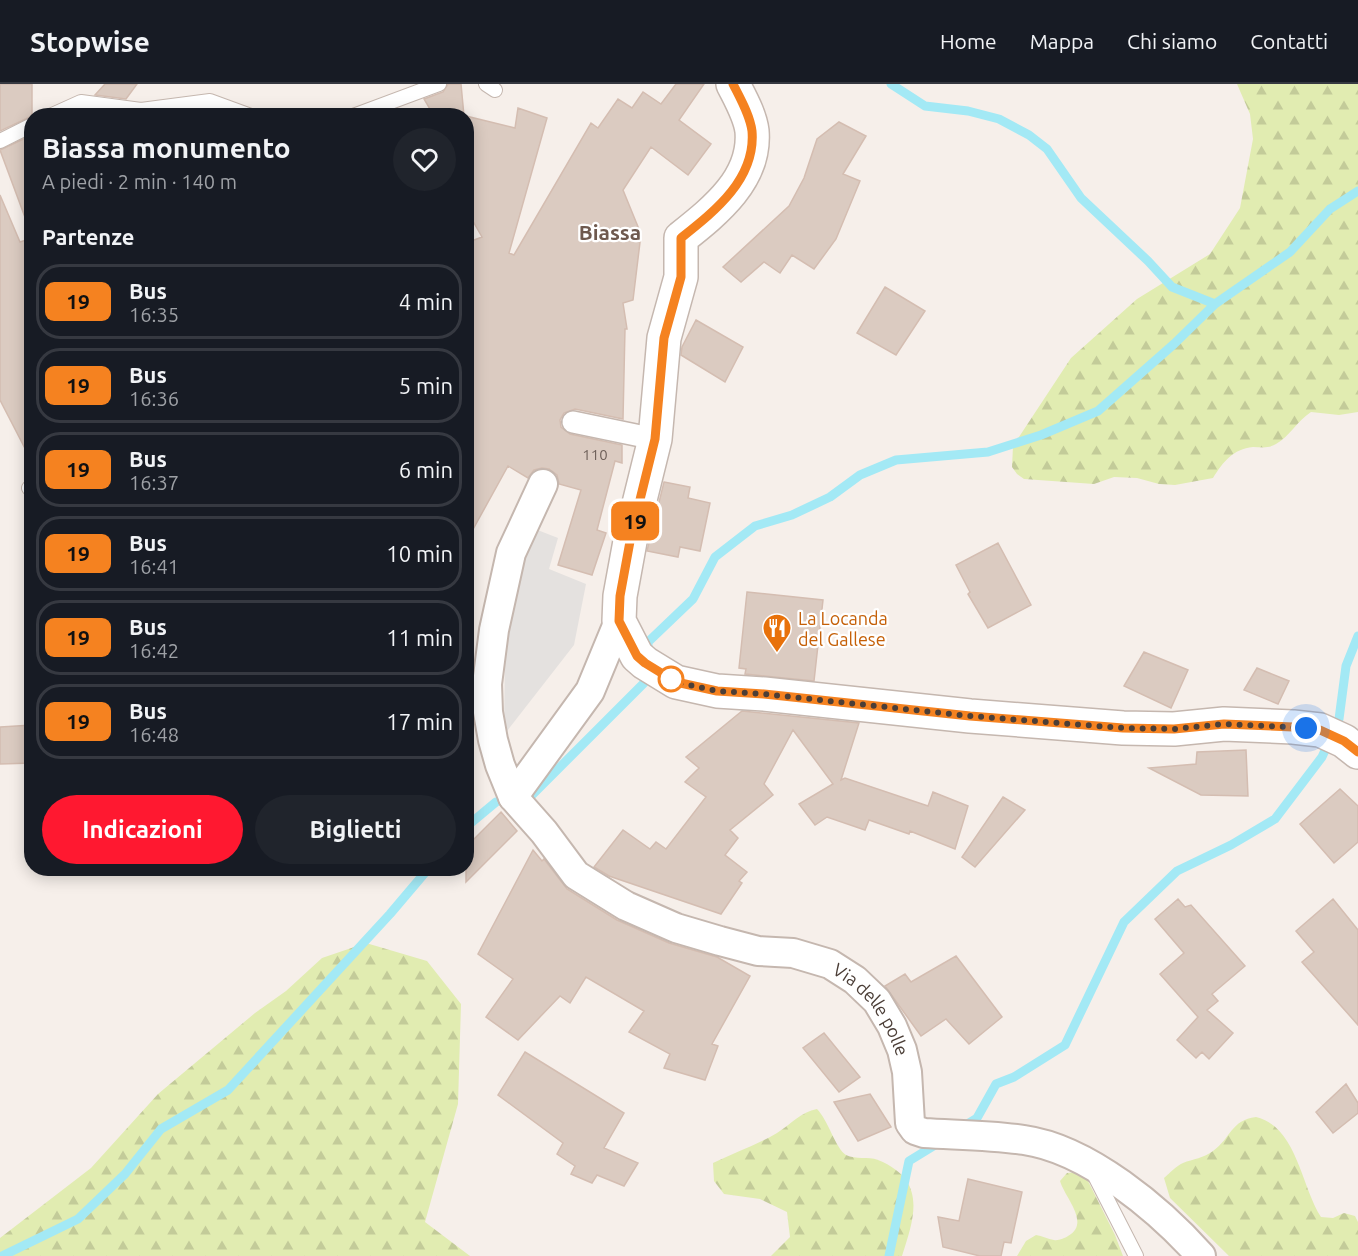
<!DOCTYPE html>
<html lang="it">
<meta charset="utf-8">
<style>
:root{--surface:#171b24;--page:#20242c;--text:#f1f3f6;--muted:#9ea1a6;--line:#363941;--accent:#ff1830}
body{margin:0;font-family:Ubuntu,sans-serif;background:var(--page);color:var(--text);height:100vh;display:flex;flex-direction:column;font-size:22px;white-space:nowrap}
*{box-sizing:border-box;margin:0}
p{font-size:20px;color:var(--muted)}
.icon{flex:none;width:33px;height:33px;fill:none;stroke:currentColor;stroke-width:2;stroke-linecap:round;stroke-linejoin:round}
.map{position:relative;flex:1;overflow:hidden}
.details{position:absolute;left:24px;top:24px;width:450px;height:768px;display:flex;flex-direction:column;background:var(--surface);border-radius:24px;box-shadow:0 3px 15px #0003}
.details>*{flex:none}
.badge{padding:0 12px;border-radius:9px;font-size:21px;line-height:39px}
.you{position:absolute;width:30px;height:30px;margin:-15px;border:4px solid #fff;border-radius:50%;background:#1a73e8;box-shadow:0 0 0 9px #1a73e833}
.map>.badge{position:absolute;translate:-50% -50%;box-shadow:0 0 0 3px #fff}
h2{padding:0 18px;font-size:22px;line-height:54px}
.round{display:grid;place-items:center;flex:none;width:63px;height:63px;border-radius:32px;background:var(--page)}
.headline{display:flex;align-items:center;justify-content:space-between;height:102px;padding:0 18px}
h1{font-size:28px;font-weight:700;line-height:45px}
.action{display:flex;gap:12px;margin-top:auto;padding:12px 18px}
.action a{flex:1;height:69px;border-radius:36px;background:var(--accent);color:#fff;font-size:24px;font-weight:700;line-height:69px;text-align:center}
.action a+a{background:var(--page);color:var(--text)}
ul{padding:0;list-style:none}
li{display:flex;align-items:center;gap:18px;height:75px;margin:0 12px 9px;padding:0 6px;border:3px solid var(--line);border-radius:24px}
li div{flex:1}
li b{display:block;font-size:22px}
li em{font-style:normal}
li .badge{min-width:66px;font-weight:700;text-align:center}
header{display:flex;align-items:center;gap:36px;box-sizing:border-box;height:84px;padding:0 30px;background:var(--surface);border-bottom:2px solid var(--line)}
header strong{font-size:28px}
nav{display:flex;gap:33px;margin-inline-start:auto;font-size:21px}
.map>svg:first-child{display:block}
</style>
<header>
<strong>Stopwise</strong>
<nav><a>Home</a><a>Mappa</a><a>Chi siamo</a><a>Contatti</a></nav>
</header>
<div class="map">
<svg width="1358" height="1172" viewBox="0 0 1358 1172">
<defs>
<pattern id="forest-firs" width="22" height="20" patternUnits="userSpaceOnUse" patternTransform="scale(1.5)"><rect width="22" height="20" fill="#e1ecb1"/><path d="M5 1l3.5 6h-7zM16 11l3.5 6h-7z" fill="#c3cb99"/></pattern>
</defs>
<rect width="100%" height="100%" fill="#f6efea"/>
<path fill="url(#forest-firs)" d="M1237,0H1358V328L1339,331L1311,328C1297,337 1290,352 1276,360C1268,365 1261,363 1253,363C1233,365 1223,378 1213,394L1175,401L1159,400L1137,394L1114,393L1094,400L1024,395L1017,390L1012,383L1013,362L1071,274L1137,215L1210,170L1240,124L1253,55L1250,30Z
M366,859L427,877L461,920L458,1020L425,1138L470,1172H0V1154L91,1084L158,1010L255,929L286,907L322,874Z
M817,1025C828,1036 836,1065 846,1071C856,1076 868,1072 878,1076C927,1096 915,1132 902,1172H771L790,1153L787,1128L760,1115L724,1110L714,1097L713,1079C734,1069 757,1061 777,1049C791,1040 801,1028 817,1025Z
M1256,1033C1297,1043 1301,1102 1321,1133L1333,1134L1344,1129L1355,1132L1358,1138V1172H1229L1170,1114L1164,1094C1170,1089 1176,1082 1183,1079C1193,1075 1204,1074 1213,1067C1231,1054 1231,1036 1256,1033Z
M1077,1088L1086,1093L1115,1151L1123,1172H1017L1026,1157L1036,1151C1042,1152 1048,1155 1054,1156C1058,1157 1065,1154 1068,1152C1091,1139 1065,1114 1060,1097L1067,1089Z"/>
<path fill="#e4e1df" d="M535,445L558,454L549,485L586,500L574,561L504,651L505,569L520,490Z"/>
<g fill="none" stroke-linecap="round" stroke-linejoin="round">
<path stroke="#a3e9f5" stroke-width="9" d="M891,0L925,22L968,27L999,35L1029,51L1047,65L1081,114L1148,177L1172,203L1215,220
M648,562V558L693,515L715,473L755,442L792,431L830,413L860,391L896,376L988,368L1041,351L1098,327L1174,260L1215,220L1290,168L1330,125L1358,107
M530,713L644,599
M466,743L496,718
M964,1042L977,1034L996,1000L1014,993L1065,961L1124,838L1177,787L1231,761L1275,735L1322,673L1339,635L1346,582L1358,552
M2,1172L78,1135L125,1090L161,1045L228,1006L390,830L429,784
M889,1172L909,1077L940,1058"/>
</g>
<path fill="#dbcbc1" stroke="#d4bdb1" stroke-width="1.5" d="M0,0H32V32L0,47Z
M105,0H137L126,15L95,11Z
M448,0H461L464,32H434L424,15L443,8Z
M676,0H704L679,36L711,60L688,91L651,63L623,106L641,150L633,216L623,219L627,245H625L623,335L575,325L564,329L560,336L561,343L570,350L622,361V379L615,377L597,446L606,449L592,491L558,481L581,406L559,400L557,391L549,385L542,384L534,386L528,394L508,382L466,458V159L482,153L466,125V32L515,44L518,24L547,34L509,169L514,171L591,39L598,44L618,15L632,24L643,8L661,20Z
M82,27L113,31L77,32Z
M839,38L866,52L843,90L860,97L836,155L814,185L792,171L780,189L764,178L741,198L723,183L789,122L804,94L817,55Z
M32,51V143L29,144L0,66Z
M0,111L20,158L32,154V378L0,316Z
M885,203L925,227L896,271L857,249Z
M696,236L743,263L725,298L681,271L682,263Z
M664,398L690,403L688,414L710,419L700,467L680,463L678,473L647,467Z
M998,459L1031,521L988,544L968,510L970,508L956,481Z
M747,508L823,516L814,597L745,590L746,585L739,584Z
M1144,568L1188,586L1171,624L1124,602Z
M1257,584L1289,597L1278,620L1244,606Z
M742,627L859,639L841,696L845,694L928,722L933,708L968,722L955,765L910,747L909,750L869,736L865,746L827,733L815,741L799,720L833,700L793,646L764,700L773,711L730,746L738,754L725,771L747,788L739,797L742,799L721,830L609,792L594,783L623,746L650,765L656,758L666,765L706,713L685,698L699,684L686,673Z
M32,641V679L0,680V643Z
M1246,666L1248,712L1201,711L1149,684L1196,680L1197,668Z
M1340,705L1358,722V758L1334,779L1300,740Z
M1003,713L1025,726L975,783L962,773Z
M501,728L517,747L466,798V763Z
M533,766L542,777L544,775L567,805L617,836L669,859L717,873L750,892L712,960L718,962L705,996L664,984L670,970L629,948L644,927L586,893L570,919L560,912L518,956L486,933L513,895L478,870Z
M1178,815L1185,823L1191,821L1245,882L1212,910L1218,917L1207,926L1233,949L1209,975L1202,968L1196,974L1177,956L1198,933L1160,890L1184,869L1155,835Z
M1333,815L1358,846V941L1302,878L1314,868L1296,847Z
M956,872L1002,933L969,960L946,935L921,952L885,902L905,890L911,898Z
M824,949L860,993L839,1008L803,964Z
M525,968L624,1029L604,1064L638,1079L624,1102L597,1091L592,1099L571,1090L575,1082L557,1070L563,1059L498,1011Z
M1346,1000L1358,1019V1029L1333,1049L1316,1028Z
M870,1010L891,1043L858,1057L834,1018Z
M968,1095L1022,1108L1011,1159L1004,1158L1001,1172H980L943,1163L938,1133L959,1137Z"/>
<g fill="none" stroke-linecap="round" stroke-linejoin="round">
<g stroke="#c5b7af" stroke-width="16">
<path id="service" d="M486,0L495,6
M50,32L81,18L141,26L210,17L251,32
M353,32L439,0
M0,57L32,41
M29,404L32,403
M1093,1088L1136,1172"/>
</g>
<g stroke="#c5b7af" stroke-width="24">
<path id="pedestrian" d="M573,338L655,355"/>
</g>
<g stroke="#c5b7af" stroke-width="32">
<g id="minor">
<path id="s1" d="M543,400L511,469L494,546L487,600L488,628L493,656L500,681L513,713L544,748L576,791L626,822L676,844L720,857L758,867L793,869L830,880L855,896L877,917L892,942L902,966L907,988L910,1039L915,1046L924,1049C957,1051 992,1051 1024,1056C1088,1065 1160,1126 1201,1172"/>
<path d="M513,713L590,607L619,537"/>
</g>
</g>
<g stroke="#c5b7af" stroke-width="36">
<path id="tertiary" d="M733,0C740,14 750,31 752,47C756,95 715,127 681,154V193L664,254L655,355L631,452L620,512L619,537L637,572L645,579L676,598L717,607L764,610L970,632L1123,644L1174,645L1224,640L1293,643L1320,646L1344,657L1358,668"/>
</g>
<use href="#service" stroke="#fff" stroke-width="14"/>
<use href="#pedestrian" stroke="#fff" stroke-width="21"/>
<use href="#minor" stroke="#fff" stroke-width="28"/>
<use href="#tertiary" stroke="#fff" stroke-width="33"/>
</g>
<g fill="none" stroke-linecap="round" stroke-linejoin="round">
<g stroke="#fff" stroke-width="14">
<path id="line" d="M733,0C740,14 750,31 752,47C756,95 715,127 681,154V193L664,254L655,355L631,452L620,512L619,537L637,572L645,579L676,598L717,607L764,610L970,632L1123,644L1174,645L1224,640L1293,643L1320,646L1344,657L1358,668"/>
</g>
<use href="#line" stroke="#f58220" stroke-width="9"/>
<path stroke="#4b3e37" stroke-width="6" stroke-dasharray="0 10.8" d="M671,595L676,598L717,607L764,610L970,632L1123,644L1174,645L1224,640L1306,644"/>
</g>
<defs>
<g id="restaurant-pin" transform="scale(1.5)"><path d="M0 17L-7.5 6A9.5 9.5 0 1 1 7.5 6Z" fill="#e8710a" stroke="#fff"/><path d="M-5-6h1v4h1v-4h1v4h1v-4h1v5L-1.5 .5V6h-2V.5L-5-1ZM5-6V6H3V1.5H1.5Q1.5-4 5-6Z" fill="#fff"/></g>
</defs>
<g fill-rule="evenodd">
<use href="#restaurant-pin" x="777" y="544"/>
</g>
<circle fill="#fff" stroke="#f58220" stroke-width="3" cx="671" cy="595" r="12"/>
<g text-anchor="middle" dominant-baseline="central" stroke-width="4.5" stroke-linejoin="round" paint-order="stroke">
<g font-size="15" fill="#6f615a">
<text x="595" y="370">110</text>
</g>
<g font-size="18" fill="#c56008" stroke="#fff" text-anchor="start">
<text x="798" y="534">La Locanda<tspan x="798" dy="21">del Gallese</tspan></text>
</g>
<g font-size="18" fill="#4b3e37" stroke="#fff">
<text stroke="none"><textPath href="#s1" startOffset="762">Via delle polle</textPath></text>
</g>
<g font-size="21" font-weight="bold" fill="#6e594e" stroke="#fff">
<text x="610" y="148">Biassa</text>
</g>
</g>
</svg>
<div class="you" style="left:1306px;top:644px"></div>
<b class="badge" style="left:635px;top:437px;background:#f58220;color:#111">19</b>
<section class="details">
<div class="headline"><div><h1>Biassa monumento</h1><p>A piedi · 2 min · 140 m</p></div><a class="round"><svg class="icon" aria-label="heart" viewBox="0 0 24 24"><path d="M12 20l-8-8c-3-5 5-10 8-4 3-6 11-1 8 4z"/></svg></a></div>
<h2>Partenze</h2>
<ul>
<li><span class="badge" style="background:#f58220;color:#111">19</span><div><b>Bus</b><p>16:35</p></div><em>4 min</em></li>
<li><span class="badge" style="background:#f58220;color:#111">19</span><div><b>Bus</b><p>16:36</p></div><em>5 min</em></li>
<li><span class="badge" style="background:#f58220;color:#111">19</span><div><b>Bus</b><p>16:37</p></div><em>6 min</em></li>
<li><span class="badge" style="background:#f58220;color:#111">19</span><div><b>Bus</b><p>16:41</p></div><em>10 min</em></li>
<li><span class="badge" style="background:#f58220;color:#111">19</span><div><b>Bus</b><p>16:42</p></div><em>11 min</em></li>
<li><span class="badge" style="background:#f58220;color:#111">19</span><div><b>Bus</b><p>16:48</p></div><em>17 min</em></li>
</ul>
<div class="action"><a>Indicazioni</a><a>Biglietti</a></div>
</section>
</div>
